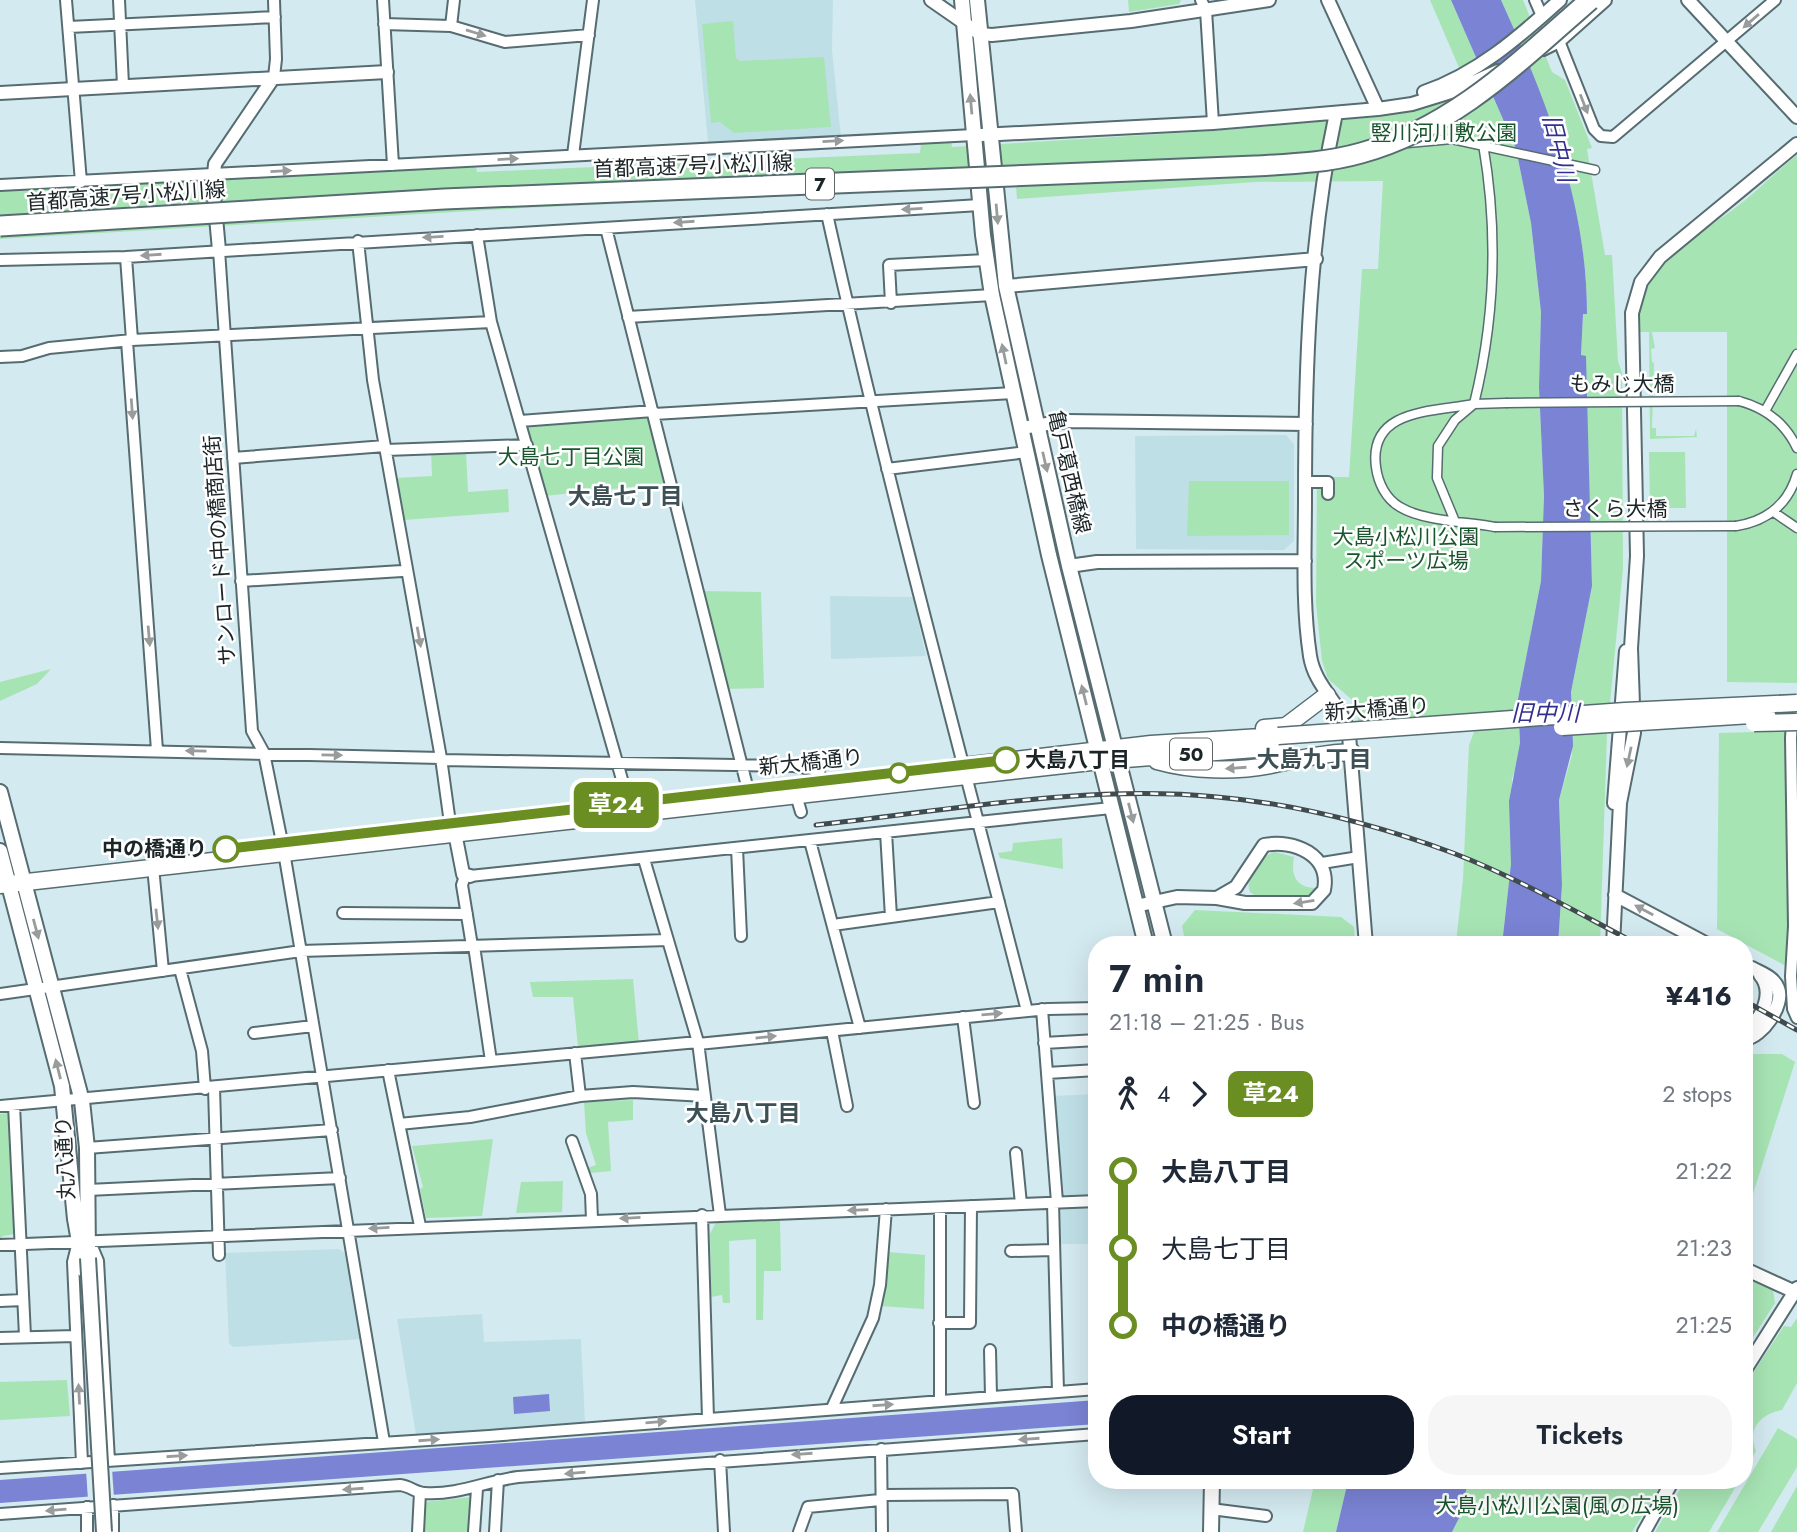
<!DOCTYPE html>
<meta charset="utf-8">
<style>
:root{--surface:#fff;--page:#f6f6f7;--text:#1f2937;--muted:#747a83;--accent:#111827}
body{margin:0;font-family:Jost,"Noto Sans JP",sans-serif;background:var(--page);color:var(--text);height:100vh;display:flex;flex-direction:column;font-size:26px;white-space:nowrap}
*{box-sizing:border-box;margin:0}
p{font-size:23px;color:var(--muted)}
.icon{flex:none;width:38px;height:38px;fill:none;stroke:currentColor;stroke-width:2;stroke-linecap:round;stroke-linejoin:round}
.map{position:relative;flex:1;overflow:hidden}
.side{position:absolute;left:1088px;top:936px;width:665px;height:553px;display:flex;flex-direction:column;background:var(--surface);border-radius:28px;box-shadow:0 7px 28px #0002}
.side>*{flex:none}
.badge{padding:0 14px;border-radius:10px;font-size:24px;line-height:46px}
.map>.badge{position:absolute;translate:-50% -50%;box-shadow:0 0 0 4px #fff}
.legs{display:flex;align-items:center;gap:10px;height:77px;padding:0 21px;font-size:23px}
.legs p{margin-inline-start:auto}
.head{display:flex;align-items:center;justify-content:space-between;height:119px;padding:0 21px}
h1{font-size:38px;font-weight:600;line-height:52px}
.action{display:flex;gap:14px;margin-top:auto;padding:14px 21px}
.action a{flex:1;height:80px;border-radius:28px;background:var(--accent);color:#fff;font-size:28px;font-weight:600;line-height:80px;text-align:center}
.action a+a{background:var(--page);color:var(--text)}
ul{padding:0 21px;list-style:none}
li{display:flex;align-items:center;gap:24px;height:77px;font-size:26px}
li i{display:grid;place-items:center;width:10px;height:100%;margin:0 9px;background:currentColor}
li i::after{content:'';width:18px;height:18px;margin:-9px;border:5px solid;border-radius:50%;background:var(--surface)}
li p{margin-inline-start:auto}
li:first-child i{background:linear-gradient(#0000 50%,currentColor 0)}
li:last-child i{background:linear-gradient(currentColor 50%,#0000 0)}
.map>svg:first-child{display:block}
</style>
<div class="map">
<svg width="1797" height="1532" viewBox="0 0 1797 1532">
<rect width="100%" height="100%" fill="#d3eaf0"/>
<path fill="#bfdfe6" d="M695,0H833L832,51L841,137L708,143Z
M1286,435L1294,444V541L1284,550L1136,549L1135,436Z
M830,596L913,597L926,656L831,659Z
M1097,1094V1197H1064L1059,1194L1052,1096Z
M1097,1207V1244H1058L1056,1213L1061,1208Z
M339,1249L346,1254L362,1339L233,1347L229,1343L225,1253Z
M482,1314L484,1342L581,1339L585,1423L416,1435L397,1319Z"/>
<path fill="#a7e4b4" d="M1128,0H1181L1179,4L1129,12Z
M1430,0H1451L1516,149L1531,223L1541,312L1539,387L1544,496L1541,581L1518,699L1520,743L1519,762L1512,778L1511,865L1502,945L1456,943L1463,879L1469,745L1481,714L1395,722L1388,719L1358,721L1357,704L1328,679L1322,661L1316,604L1317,477H1349L1362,269H1378L1383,181L1255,182L1017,199L1016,186L523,208L0,239V191L476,167L477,172L920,153L921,142L951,140L952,147L1211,131L1375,117L1412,108L1467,86Z
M1501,0H1523L1552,72L1565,80L1592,148L1587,149L1605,255H1612L1618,361L1622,373L1623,568L1607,734L1600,945H1558L1562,885L1559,800L1572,755L1571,692L1592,586L1585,356H1581L1583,313H1587C1587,202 1545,100 1501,0Z
M733,21L736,58L740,61L824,57L831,127L734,133L720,122L711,123L702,24Z
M1797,155V683L1727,682V332H1652L1655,348L1651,349L1652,362L1654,363L1652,428H1656V436H1694L1696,429L1697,437L1650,439L1649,332H1638C1638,259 1695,241 1744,201C1762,186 1778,170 1797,155Z
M652,416L670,483L544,496L524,426L526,423Z
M466,451L468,492L508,489L509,512L404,520L396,478L432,476L431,452Z
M1649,452H1685L1686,508H1650Z
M1189,481H1289V535L1187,536Z
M702,591L761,592L764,688L727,689Z
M51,669L37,684L0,701V682Z
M1786,731L1788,924L1786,966L1717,929L1719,733Z
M1062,838L1063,869L1000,858L998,853L1012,851L1013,843Z
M1275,852L1294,857C1290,878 1298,889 1320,888L1311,900L1260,899L1250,892C1244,877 1259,856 1275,852Z
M1195,910L1341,917L1354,927L1355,945H1186L1182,926Z
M633,979L639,1044L578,1047L573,997H533L530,982Z
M1745,1054H1782L1795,1062L1745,1219Z
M633,1100V1120L608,1122L611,1171L590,1173L587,1168L596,1165L586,1133L584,1102Z
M9,1113L15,1234L3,1236L0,1241V1114Z
M493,1139L482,1216L426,1218L420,1189L423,1187L412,1146Z
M563,1181L562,1212L516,1213L521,1182Z
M780,1219L781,1271H764L763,1320H756V1239L729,1241L730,1303H723L722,1295L711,1297L710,1234L716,1222Z
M888,1252L925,1255L924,1309L880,1306Z
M1745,1278L1773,1290L1775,1303L1745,1350Z
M1797,1318V1383L1782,1410C1760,1414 1747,1429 1756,1451L1745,1470V1385L1784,1326L1791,1327Z
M67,1380L70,1416L0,1420V1382Z
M1778,1428L1797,1439V1467L1758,1532H1717Z
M1315,1481H1348L1336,1532H1303Z
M1468,1481H1663L1632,1532H1452L1461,1514Z
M1685,1481H1739L1709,1532H1655Z
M1797,1486V1532H1771Z
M472,1497L470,1532H423L424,1502Z"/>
<path fill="#7a83d4" d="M1451,0H1501C1546,100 1587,201 1587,314H1583L1581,355L1586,356L1592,586L1571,692L1573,746L1559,800L1562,885L1558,945H1502L1511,864L1509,801L1520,743L1518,699L1541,581L1544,496L1539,387L1541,312L1531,223L1516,149Z
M549,1394L550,1411L514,1414L513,1397Z
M1097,1400V1424L0,1503V1480Z
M1348,1481V1480L1468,1481L1461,1514L1452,1532H1336Z"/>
<path fill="#d3eaf0" d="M112,1468L114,1499L88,1500L86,1470Z"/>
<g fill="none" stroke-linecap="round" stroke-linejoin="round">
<g stroke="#576c71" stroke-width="11">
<path id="pedestrian" d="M1408,143L1452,139L1595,170
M1483,144C1498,230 1495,319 1474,404C1434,412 1368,408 1376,467C1378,483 1386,499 1400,507C1423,521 1468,522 1495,527
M1739,401C1766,408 1785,423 1797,448
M1765,411L1797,354
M1775,513L1797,528
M1454,519L1437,478L1438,446L1455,420L1474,404L1506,403
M1736,526C1767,521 1788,505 1797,474"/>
</g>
<g stroke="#576c71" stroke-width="14">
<path id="minor" d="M66,0L81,182
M119,0L123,85
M383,0L393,165
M1201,0L1206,10L1213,123
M1535,0L1542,16
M384,24L451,26L505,42L589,35
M451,26L454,0
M69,27L275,17
M1559,41L1594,129L1601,136L1613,137L1775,0
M274,77L276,59L274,0
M573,155L593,0
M0,185L974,135
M827,214C887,482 959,746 1027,1011
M606,228L748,790
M477,235L491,322L629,804
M358,241L373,380L441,758L450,823
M219,250L252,731L264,753L284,852L384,1442
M126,257L132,340
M0,260L126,257L980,205
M891,303L889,265L986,260
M628,317L992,295
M127,341L157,750
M0,357L22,356L49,348L132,340L491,322
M654,414L1013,393
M520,421L653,411
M386,450L527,445
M233,458L385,446
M887,469L1027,452
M1305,482H1328V494
M241,581L402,571
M1797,713L1792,721L1791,738L1794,926L1791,976L1793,1009L1797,1018
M0,748L441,758
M442,760L794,766L819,770L820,782
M796,795L801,812
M886,832L891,917
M810,841L860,1028
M737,848L741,936
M644,859L698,1042L720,1215
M1322,863L1359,857
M153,867L163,971
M465,876L462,885L472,946
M470,876L1111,808
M343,913L467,914
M833,925L999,902
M474,946L491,1061
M180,969L202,1051L205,1089
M0,994L301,951L668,940
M1042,1009L1057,1202
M963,1017L974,1103
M832,1031L847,1106
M254,1033L313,1026
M1044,1043L1097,1040
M698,1044L1048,1009L1097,1008
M575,1053L580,1096
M388,1070L420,1226
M1047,1073L1097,1070
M214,1088L219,1255
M14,1105L25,1336
M0,1106L698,1042
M399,1124L470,1117L580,1096L633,1092L705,1096
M572,1141L591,1194L592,1220
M87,1148L332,1130
M1016,1153L1021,1204
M88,1190L340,1178
M1053,1203L1058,1392
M940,1208V1400
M702,1215L708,1418
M78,1242L73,1262L82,1463
M90,1242L98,1261L109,1461
M0,1245L1097,1201
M1011,1251L1054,1250
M0,1301L23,1300
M939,1323H970L971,1206
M0,1338L75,1336
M990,1350L991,1397
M832,1408L873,1318L880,1285L886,1209
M881,1449L882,1532
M720,1460L724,1532
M0,1468L489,1436L1097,1389
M884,1495L1013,1494L1016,1532
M113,1505V1532
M87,1507V1532
M1211,1509L1266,1516
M0,1514L400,1485C410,1486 416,1493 425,1493C459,1495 486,1481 518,1477L1097,1434
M418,1532L420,1492
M474,1532L477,1489
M495,1532L498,1480
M799,1532L808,1507L880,1500"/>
</g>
<g stroke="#576c71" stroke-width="16">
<path id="tertiary" d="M931,0L980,34L992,35L1131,21L1269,0
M1328,0L1378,109
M1688,0L1797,117
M1543,49L1559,41L1605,0
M1424,92C1477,74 1519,37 1560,0
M0,93L387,72
M1336,113C1309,238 1305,370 1305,498C1305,551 1302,603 1310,656C1315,688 1343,704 1349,735L1366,945
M981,135L1213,123L1378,109L1412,104L1454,91L1498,71
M219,250L213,185L215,164L274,77
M1006,286L1316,259
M1028,427L1066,421L1306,424
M1069,566L1097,562L1305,561
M1614,803L1626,651
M450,823L455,833L463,874L470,876
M1615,895L1709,945
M1136,906L1177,897L1217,898L1245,903H1312L1324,890C1331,855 1294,839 1264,845L1236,887L1217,898
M1613,945L1620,803L1634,733L1631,648L1637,556L1632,313L1641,282L1660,257L1797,144
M1745,1031C1762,1020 1775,992 1760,975
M1745,1039C1762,1037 1785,1005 1778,988C1774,977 1761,973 1752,968
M1745,1269L1795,1292
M1745,1370L1797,1288
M1644,1532L1673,1480"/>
</g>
<g stroke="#576c71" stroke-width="18">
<path id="secondary" d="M962,0L983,235L992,295L1049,555L1146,945
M977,0L1006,286L1069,566L1165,945
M0,792L82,1101L87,1148L88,1258
M0,851L62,1086L75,1219L84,1270
M1211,1532L1212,1480"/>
</g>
<g stroke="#576c71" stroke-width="19">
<path id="primary" d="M1264,728L1286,726L1327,695
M1157,761C1193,771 1234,772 1271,765C1299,759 1323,753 1352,752
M955,767L1151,744L1278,736
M0,885L1100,761L1281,747"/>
</g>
<use href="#pedestrian" stroke="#fff" stroke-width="8"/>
<use href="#minor" stroke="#fff" stroke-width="10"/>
<use href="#tertiary" stroke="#fff" stroke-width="12"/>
<use href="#secondary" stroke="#fff" stroke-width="14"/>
<use href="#primary" stroke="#fff" stroke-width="16"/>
<g stroke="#3f4b4e" stroke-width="5">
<path id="rail" d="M816,825C947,811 1084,784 1217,797C1298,804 1377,825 1453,853C1518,878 1578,913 1639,945
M1745,1001L1797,1030"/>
</g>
<use href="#rail" stroke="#fff" stroke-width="2.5" stroke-dasharray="8" stroke-linecap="butt"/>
<g stroke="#576c71" stroke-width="11" stroke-linecap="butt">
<path id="pedestrian-bridge" d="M1506,403L1739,401
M1495,527L1736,526"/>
</g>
<g stroke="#576c71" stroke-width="18" stroke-linecap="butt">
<path id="secondary-bridge" d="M88,1258L104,1532"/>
</g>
<g stroke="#576c71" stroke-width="19" stroke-linecap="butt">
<path id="primary-bridge" d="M1754,723L1797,722
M1562,727L1767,714
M1278,736L1625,711L1797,703"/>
</g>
<g stroke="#576c71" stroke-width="23" stroke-linecap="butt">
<path id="motorway-bridge" d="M0,226L444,199L1255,166C1290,164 1326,163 1361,153C1453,128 1520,61 1590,0"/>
</g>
<use href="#pedestrian-bridge" stroke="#fff" stroke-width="8"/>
<use href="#secondary-bridge" stroke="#fff" stroke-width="14"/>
<use href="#primary-bridge" stroke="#fff" stroke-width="16"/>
<use href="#motorway-bridge" stroke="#fff" stroke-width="19"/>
</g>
<defs><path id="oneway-solid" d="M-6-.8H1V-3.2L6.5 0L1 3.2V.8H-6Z" transform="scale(1.75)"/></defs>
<g fill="#989c9d">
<use href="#oneway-solid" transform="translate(1751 21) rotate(139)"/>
<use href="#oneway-solid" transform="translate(476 33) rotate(17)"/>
<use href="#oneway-solid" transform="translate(971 104) rotate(-95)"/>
<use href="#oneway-solid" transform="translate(1584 104) rotate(69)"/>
<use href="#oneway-solid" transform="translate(833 141) rotate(-3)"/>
<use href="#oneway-solid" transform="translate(508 159) rotate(-3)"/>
<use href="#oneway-solid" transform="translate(281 171) rotate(-3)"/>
<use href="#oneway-solid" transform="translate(912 209) rotate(177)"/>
<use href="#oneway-solid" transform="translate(997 214) rotate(85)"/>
<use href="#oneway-solid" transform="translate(684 222) rotate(176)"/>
<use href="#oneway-solid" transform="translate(433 237) rotate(177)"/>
<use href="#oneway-solid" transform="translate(151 255) rotate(176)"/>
<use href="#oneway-solid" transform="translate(1004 354) rotate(-102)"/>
<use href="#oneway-solid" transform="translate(132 409) rotate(86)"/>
<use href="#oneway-solid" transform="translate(1045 462) rotate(77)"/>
<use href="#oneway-solid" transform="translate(149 636) rotate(85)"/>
<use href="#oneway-solid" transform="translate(419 637) rotate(80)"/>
<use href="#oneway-solid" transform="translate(1084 695) rotate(-104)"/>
<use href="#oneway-solid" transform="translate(196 751) rotate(-179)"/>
<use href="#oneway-solid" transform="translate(332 755) rotate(1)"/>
<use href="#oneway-solid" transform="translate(1629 757) rotate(102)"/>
<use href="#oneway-solid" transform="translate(1236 768) rotate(176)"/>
<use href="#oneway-solid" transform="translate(1131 813) rotate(76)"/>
<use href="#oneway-solid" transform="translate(1304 902) rotate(171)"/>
<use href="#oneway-solid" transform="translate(1644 910) rotate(-152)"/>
<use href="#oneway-solid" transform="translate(157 919) rotate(84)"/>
<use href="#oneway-solid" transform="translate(36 929) rotate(75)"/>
<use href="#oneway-solid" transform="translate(992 1014) rotate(-5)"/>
<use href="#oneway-solid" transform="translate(766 1037) rotate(-6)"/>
<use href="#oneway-solid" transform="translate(58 1069) rotate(-104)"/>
<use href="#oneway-solid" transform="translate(858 1210) rotate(178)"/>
<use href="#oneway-solid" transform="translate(630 1218) rotate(177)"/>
<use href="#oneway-solid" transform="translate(379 1228) rotate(177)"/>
<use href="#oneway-solid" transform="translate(79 1394) rotate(-93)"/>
<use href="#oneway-solid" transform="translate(883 1405) rotate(-4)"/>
<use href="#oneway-solid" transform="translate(656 1422) rotate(-5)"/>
<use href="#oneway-solid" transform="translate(1029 1439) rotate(176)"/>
<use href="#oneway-solid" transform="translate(429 1440) rotate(-4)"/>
<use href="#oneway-solid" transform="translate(802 1454) rotate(176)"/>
<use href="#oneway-solid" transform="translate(177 1456) rotate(-4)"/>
<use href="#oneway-solid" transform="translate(575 1473) rotate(175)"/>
<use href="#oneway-solid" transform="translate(353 1489) rotate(176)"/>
<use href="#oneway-solid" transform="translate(56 1510) rotate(175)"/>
</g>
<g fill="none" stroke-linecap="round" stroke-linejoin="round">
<g stroke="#fff" stroke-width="16">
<path id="line-1" d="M226,849L1006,760"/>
</g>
<use href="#line-1" stroke="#6b8e23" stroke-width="10"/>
</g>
<g fill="#fff" stroke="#6b8e23" stroke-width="3.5">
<circle cx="1006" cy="760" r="12"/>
<circle cx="899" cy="773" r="9"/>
<circle cx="226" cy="849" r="12"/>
</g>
<g text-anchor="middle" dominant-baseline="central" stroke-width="5" stroke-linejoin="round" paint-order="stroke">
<g fill="#fff" stroke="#5f6667" stroke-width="2">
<rect x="806" y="168.5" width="28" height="31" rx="5"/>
<rect x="1170" y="738.5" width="42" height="31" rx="5"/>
</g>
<g font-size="19" font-weight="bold" fill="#1b2426">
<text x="820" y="184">7</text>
<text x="1191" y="754">50</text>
</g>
<g font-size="21" fill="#19552d" stroke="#fff">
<text x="1444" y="133">竪川河川敷公園</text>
<text x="571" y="457">大島七丁目公園</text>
<text x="1406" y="537">大島小松川公園<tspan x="1406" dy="24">スポーツ広場</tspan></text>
<text x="1557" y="1506">大島小松川公園(風の広場)</text>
</g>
<g font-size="21" fill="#1b2426" stroke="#fff">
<text transform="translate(693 166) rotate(-2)">首都高速7号小松川線</text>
<text transform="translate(126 196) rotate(-4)">首都高速7号小松川線</text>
<text x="1622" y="384">もみじ大橋</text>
<text transform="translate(1069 472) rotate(77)">亀戸葛西橋線</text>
<text x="1615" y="509">さくら大橋</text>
<text transform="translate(220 550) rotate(-94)">サンロード中の橋商店街</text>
<text transform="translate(1377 709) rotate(-4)">新大橋通り</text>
<text transform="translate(811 762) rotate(-6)">新大橋通り</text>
<text transform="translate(65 1158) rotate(-93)">丸八通り</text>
</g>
<g font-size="21" font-weight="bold" fill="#1b2426" stroke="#fff" text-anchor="start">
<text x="1025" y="760">大島八丁目</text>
<text x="207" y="849" text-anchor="end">中の橋通り</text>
</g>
<g font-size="23" font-style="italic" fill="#33308f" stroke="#fff">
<text transform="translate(1559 148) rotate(76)">旧中川</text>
<text x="1545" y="713">旧中川</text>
</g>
<g font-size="23" font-weight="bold" fill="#3c5055" stroke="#fff">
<text x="625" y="496">大島七丁目</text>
<text x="1314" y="759">大島九丁目</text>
<text x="743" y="1113">大島八丁目</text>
</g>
</g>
</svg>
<b class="badge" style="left:616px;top:805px;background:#6b8e23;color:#fff">草24</b>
<section class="side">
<div class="head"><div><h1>7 min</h1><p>21:18 – 21:25 · Bus</p></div><b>¥416</b></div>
<div class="legs"><svg class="icon" aria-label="walk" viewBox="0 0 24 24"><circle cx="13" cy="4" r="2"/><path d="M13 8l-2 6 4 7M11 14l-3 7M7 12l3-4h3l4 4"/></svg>4<svg class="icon" aria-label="forward" viewBox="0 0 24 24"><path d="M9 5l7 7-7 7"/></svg><b class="badge" style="background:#6b8e23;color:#fff">草24</b><p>2 stops</p></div>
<ul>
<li><i style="color:#6b8e23"></i><b>大島八丁目</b><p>21:22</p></li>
<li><i style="color:#6b8e23"></i><span>大島七丁目</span><p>21:23</p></li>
<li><i style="color:#6b8e23"></i><b>中の橋通り</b><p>21:25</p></li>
</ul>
<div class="action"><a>Start</a><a>Tickets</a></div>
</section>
</div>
